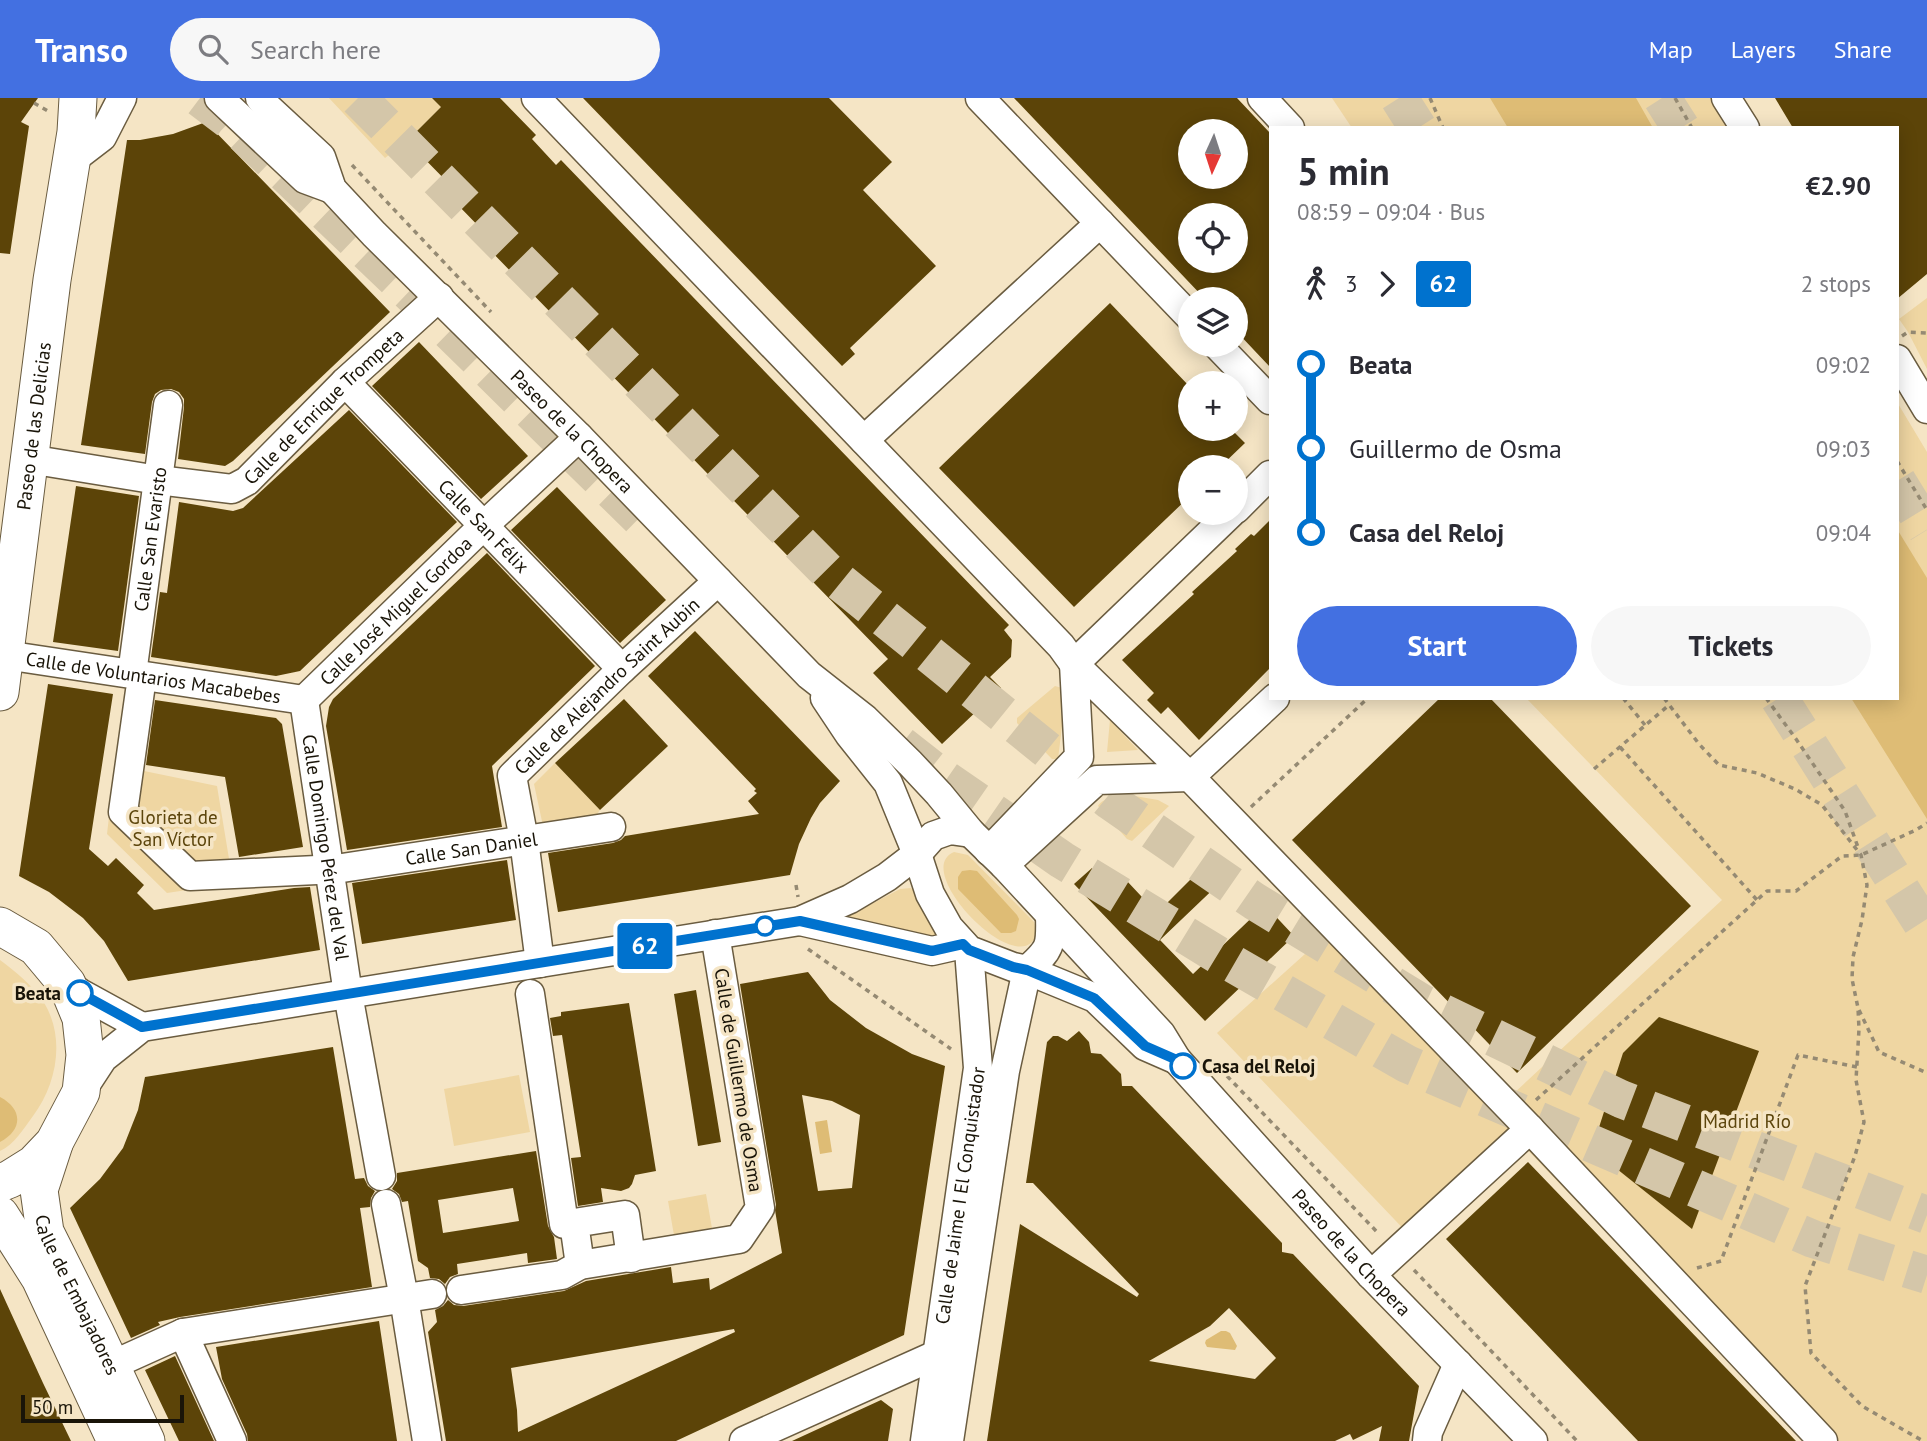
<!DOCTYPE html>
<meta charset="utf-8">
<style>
:root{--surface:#fff;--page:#f7f7f7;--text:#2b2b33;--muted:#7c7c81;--accent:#4370e1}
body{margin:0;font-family:"PT Sans",sans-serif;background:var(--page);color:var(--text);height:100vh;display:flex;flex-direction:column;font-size:26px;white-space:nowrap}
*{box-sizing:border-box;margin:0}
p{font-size:23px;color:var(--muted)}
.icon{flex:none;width:38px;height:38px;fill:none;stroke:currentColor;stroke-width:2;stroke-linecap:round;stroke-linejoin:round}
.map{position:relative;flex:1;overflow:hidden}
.side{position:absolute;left:1269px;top:28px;width:630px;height:574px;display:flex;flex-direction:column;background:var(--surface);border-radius:0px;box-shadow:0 4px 18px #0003}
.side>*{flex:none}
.badge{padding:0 14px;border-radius:5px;font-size:24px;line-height:46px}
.needle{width:46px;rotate:183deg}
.tools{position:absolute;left:1178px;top:21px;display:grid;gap:14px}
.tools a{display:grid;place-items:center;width:70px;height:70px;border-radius:50%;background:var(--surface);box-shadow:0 4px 18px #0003;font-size:35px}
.scale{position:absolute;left:21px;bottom:18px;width:163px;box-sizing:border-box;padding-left:7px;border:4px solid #191408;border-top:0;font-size:19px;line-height:24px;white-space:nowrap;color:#191408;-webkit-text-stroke:5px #f5e5c5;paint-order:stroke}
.map>.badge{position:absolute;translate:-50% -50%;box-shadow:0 0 0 4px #fff}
.legs{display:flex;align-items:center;gap:10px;height:77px;padding:0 28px;font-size:23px}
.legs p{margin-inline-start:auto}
.overview{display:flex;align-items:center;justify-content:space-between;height:119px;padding:0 28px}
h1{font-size:38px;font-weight:700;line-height:52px}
.primary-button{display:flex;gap:14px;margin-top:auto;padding:14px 28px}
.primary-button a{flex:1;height:80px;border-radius:42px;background:var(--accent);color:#fff;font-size:28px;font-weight:700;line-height:80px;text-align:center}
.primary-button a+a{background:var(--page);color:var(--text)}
ul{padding:0 28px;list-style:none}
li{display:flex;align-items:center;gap:24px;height:84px;font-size:26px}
li i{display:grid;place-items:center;width:10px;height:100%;margin:0 9px;background:currentColor}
li i::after{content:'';width:18px;height:18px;margin:-9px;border:5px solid;border-radius:50%;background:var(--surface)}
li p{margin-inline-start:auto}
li:first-child i{background:linear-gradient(#0000 50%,currentColor 0)}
li:last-child i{background:linear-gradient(currentColor 50%,#0000 0)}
header{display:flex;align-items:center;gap:42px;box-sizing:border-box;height:98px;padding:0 35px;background:var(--accent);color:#fff}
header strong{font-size:33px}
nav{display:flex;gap:38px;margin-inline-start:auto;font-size:24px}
.search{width:490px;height:63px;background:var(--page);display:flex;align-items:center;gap:18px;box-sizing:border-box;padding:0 24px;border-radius:38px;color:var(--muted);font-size:26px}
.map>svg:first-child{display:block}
</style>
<header>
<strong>Transo</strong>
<div class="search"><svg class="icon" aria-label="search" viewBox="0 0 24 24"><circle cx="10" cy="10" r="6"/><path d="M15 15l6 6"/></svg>Search here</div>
<nav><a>Map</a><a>Layers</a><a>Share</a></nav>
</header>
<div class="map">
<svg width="1927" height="1343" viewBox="0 0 1927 1343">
<rect width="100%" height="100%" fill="#f5e5c5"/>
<path fill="#efd6a2" d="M329,0H432L441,9L407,43L385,60Z
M1332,0H1718L1737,30H1352Z
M1927,200V271L1908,234L1899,221Z
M1897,304L1927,354V1343H1805L1519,1043L1414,1142L1217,935L1345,820L1512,997L1722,802L1526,600H1897Z
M1055,588L1062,590L1066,596L1058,661H1052L1017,625V620Z
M1110,622L1138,652L1107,654Z
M555,665L600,712L593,722L543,728L534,686Z
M115,667L217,688L233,785L167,795L107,736Z
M1129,697L1158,702L1169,708L1132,743L1127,741L1098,708C1103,699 1119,698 1129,697Z
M954,754L968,757L1034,824C1036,832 1038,839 1031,845C1003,868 913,771 954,754Z
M911,790L919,798L936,838L845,824V820L900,791Z
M0,862C16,874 32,887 43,903C66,939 57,986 33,1018C24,1030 14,1047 0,1053Z
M519,977L530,1034L454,1048L444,991Z
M706,1096L713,1136L675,1143L668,1103Z"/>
<path fill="#debc75" d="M1490,0H1636L1653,30H1508Z
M1897,431L1927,480V721L1851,600H1897Z
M970,772L977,773L1017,817L1019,821L1016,833L1011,835H1001L958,791V779L962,773Z
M0,999C23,1011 23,1032 0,1044Z
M827,1022L832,1054L820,1056L815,1024Z
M1221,1233H1226L1230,1235L1237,1248L1235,1252L1207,1249L1205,1245L1206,1242Z"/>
<path fill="#5c4408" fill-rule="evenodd" d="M0,0H38L21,24L29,28L10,156L0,155Z
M432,0H500L536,37L532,41L556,67L561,62L1009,527L1004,532L1012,542L1011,559L990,579L1001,590L942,646L873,575L888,561L484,146L490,140L455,104L461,98L407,43L441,9Z
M583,0H829L892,64L863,92L936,168L850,250L855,256L842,268Z
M1014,0H1237L1270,35V269L1236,233V201H1205ZM1190,33H1236V79H1190ZM1190,117H1236V163H1190Z
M1775,0H1927V176L1897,201V30H1793Z
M206,24L390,214L233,363L225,368L178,361L184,309V301L179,294L171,291L161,292L155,296L152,304L145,356L81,347L127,42H140L173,36Z
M1110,205L1190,289V331H1231L1245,345L1220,369H1190V398L1074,509L939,370Z
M419,244L528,358L481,401L372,288Z
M349,312L457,424L300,573L276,578L151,559L160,494L167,495L179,404L233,413L243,410Z
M76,388L139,398L118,553L53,544Z
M557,389L666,502L620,545L511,432Z
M1270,422V570L1199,642L1168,609L1161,616L1147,602L1154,595L1122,562L1194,496L1192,494L1237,453L1235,451L1251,436L1254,438Z
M487,455L595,568L492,668L502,729L347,752L326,628L329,609L333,601Z
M695,533L840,683L820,705L811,720L799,746L790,777L558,814L548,755L613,745L621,742L625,738L759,716L748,703L757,695L754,693L756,691L648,578Z
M48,586L113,596L89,751L108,768L116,760L144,787L137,795L154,812L294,790L310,789L320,852L128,883L104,843L83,820L49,794L19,778Z
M1440,600H1490L1691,808L1517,975L1292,742Z
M624,601L668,648L600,712L555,665Z
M155,602L269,619L276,620L282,626L303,749L239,759L225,679L146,667Z
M507,762L516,822L362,846L352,785Z
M1209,763L1225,780L1160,842L1193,876L1265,807L1294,838L1205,923L1074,786L1092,770L1114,793L1126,782L1157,815Z
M808,874L830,902L866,930L912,956L945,968L904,1237L676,1343H446L428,1234L437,1224L435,1212L443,1208L448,1202L454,1207L463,1208L564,1193L586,1183L671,1169L673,1185L709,1180L710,1192L782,1155L775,1112L776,1107L740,886ZM802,997L832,1003L860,1017L852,1090L818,1093ZM734,1231L735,1234L518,1334L517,1312L511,1270Z
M696,892L721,1044L698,1048L674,896Z
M629,905L656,1073L635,1077L632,1086L629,1090L621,1093L601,1090L603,1104L578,1108L571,1060L581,1059L562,937L553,938L550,920L561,918V914Z
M1659,919L1759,953L1692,1131L1592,1051L1623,955Z
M1079,933L1089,944L1091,955L1101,956L1121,976L1122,988H1132L1282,1145V1154L1293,1156L1419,1288L1409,1343H1379L1382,1328L1353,1342L1350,1336L1335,1343H987L1020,1126L1137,1199L1139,1196L1033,1085H1026L1047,944L1053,938H1058L1067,943ZM1229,1210L1276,1260L1255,1281L1149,1263L1210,1228Z
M333,949L355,1081L364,1080L368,1088L375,1093L371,1100L370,1109L360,1110L372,1189L180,1219L158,1224L160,1227L131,1240L70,1110L100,1081L123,1050L138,1012L145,979Z
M536,1053L548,1128L554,1139L557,1161L528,1165L527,1155L457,1166L458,1176L450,1179L445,1186L439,1181L430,1180L428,1170L418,1163L408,1103L402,1104L399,1096L392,1091L397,1083V1075ZM513,1090L519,1123L443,1135L438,1102Z
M1528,1064L1796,1343H1638L1446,1141Z
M0,1191L43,1285L71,1343H0Z
M379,1223L397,1343H248L247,1336L222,1281L216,1249Z
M175,1258L214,1343H179L145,1272Z
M881,1302L893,1311L888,1343H792Z"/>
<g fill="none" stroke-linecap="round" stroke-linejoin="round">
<path stroke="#d4c6a9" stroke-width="38" stroke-dasharray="38 19" stroke-linecap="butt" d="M200,0L229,22L429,213L649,429
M358,0L829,475L1110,703L1254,803L1422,905L1621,1001L1927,1117
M1399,0L1418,30
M1662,0L1681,30
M1897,383L1927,432
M1779,600L1927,833
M901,647L942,679L1062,762L1228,863L1407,966L1813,1141L1927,1177"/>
<g stroke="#6a5c40" stroke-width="31">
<g id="minor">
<path d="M219,0L305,81L332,91"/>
<path id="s1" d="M260,0L267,9L321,59L332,91L374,136L579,339L809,577L865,621L910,665L939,696L971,735L1004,767L1161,936L1177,962L1371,1177L1533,1343"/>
<path d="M536,0L1039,525L1061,548L1074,566L1231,415"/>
<path d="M980,0L1190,219"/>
<path d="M1262,0L1290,30"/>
<path d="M1726,0L1745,30"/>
<path d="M72,62L102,39L122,0"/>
<path d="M1217,247L1270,302"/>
<path d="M1897,261L1927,311"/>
<path id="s2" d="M345,284L622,571"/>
<path d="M864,342L1100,125"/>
<path id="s3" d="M29,361L158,382L232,391L247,383L345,284L439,199"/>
<path d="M1236,411L1270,377"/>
<path id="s4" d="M5,557L304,602"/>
<path id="s5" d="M132,576L168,307"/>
<path d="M140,593L123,714L190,778L317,772"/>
<path d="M825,600L849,636L888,685L917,756L930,796L949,830L969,852L1013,869L1027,872L1095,900L1145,948L1177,962"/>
<path d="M1275,600L1190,679L1530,1031"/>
<path id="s6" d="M304,602L348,896L381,1078"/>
<path id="s7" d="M304,602L479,432L579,339"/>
<path d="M989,753L1079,659L1074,566L1190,679L1097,682L1004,767"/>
<path id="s8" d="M329,772L611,729"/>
<path d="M800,823L932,853L963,846"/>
<path id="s9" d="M540,865L524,742L512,678L622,571L718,483"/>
<path d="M1027,872C1051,851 1051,848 1050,817"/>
<path d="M67,886L80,895L142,929"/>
<path d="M530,896L564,1126L574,1125"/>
<path d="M82,992L103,960L142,929L800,823L850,801L887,779L917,756L933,738L950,732L971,735"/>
<path d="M386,1106L404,1200L427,1343"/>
<path d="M580,1167L574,1125L625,1117L631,1160"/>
<path d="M1371,1177L1530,1031L1823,1343"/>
<path d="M461,1192L562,1177L580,1167L739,1141L760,1110L715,836"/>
<path d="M183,1235L232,1343"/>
<path d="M110,1268L183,1235L432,1196"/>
<path d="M744,1343L938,1256L948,1244"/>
<path id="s10" d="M925,1343L978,970L969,852"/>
<path d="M949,1343L1005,973L1027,872"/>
<path d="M1427,1343L1428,1334L1458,1266"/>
</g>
</g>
<g stroke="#6a5c40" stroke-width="39">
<g id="major">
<path id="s11" d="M0,594L52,182L76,34L78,0"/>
<path d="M0,828L36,849L67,886L81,920L85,957L81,994L54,1045L34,1066L10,1081L0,1085"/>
<path id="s12" d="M54,1046L39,1092L45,1134L96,1236L146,1343"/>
<path d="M0,1117L40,1180L116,1343"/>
</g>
</g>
<path stroke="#958a73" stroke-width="3.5" stroke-dasharray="5 5" stroke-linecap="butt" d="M1430,0L1443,30
M1675,0L1692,30
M34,5L48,13
M352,67L491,214
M1902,238L1908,234L1927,235
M1897,363L1927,412
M1623,600L1645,627
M1664,600L1699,646L1719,667L1757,675L1795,691L1822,707L1861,757L1867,787L1862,822L1853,859L1852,881L1858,910L1859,931L1856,982L1864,1024L1855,1058L1805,1188L1811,1255L1862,1308L1923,1343
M1766,600L1796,641L1845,713L1859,752
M1620,649L1757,802
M1594,671L1669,607
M1251,709L1368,600
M796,787L798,799
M808,851L951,951
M1859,912L1879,954L1927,975
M1227,978L1379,1136
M1536,1002L1767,793H1796L1842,758L1861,757L1916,732L1927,725
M1697,1170L1721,1163L1798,957L1857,969
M1414,1172L1577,1343"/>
<use href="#minor" stroke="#fff" stroke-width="28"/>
<use href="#major" stroke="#fff" stroke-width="37"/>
</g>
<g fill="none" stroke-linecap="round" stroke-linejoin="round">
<g stroke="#fff" stroke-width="16">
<path id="line-1" d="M80,895L142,929L800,823L932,853L963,846L969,852L1013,869L1027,872L1094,900L1145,948L1177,962L1183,968"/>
</g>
<use href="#line-1" stroke="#0072ce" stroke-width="10"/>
</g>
<g fill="#fff" stroke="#0072ce" stroke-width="3.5">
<circle cx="765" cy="828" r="9"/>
<circle cx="80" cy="895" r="12"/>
<circle cx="1183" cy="968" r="12"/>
</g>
<g text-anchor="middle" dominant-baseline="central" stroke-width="7" stroke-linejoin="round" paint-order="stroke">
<g font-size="19" fill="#191408" stroke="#f5e5c5">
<text stroke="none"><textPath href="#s3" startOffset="329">Calle de Enrique Trompeta</textPath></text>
<text stroke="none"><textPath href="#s11" startOffset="268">Paseo de las Delicias</textPath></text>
<text stroke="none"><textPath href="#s1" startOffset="460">Paseo de la Chopera</textPath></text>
<text stroke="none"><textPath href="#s2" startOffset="200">Calle San Félix</textPath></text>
<text stroke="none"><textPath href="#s5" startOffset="136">Calle San Evaristo</textPath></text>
<text stroke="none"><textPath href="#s7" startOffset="128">Calle José Miguel Gordoa</textPath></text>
<text stroke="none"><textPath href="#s4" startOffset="150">Calle de Voluntarios Macabebes</textPath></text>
<text stroke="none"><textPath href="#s9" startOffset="320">Calle de Alejandro Saint Aubin</textPath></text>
<text stroke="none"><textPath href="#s6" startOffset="149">Calle Domingo Pérez del Val</textPath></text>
<text stroke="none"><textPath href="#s8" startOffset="144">Calle San Daniel</textPath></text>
<text transform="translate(739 982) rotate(81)">Calle de Guillermo de Osma</text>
<text stroke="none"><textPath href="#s10" startOffset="248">Calle de Jaime I El Conquistador</textPath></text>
<text stroke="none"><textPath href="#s1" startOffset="1594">Paseo de la Chopera</textPath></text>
<text stroke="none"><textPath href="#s12" startOffset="161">Calle de Embajadores</textPath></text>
</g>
<g font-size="19" fill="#5c450c" stroke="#f5e5c5">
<text x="173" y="719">Glorieta de<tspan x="173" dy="22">San Víctor</tspan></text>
<text x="1747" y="1023">Madrid Río</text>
</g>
<g font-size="19" font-weight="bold" fill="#191408" stroke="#f5e5c5" text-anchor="end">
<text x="61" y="895">Beata</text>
<text x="1202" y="968" text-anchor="start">Casa del Reloj</text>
</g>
</g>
</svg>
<div class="tools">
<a><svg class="needle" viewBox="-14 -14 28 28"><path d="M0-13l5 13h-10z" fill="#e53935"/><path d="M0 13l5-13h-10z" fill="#7c7c81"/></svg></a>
<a><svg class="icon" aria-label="locate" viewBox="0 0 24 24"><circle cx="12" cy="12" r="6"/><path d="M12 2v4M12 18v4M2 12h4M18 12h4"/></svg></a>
<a><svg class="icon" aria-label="layers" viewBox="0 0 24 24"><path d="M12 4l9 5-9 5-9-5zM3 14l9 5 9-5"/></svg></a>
<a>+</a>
<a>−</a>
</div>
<div class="scale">50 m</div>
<b class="badge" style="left:645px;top:848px;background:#0072ce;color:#fff">62</b>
<section class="side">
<div class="overview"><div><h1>5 min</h1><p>08:59 – 09:04 · Bus</p></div><b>€2.90</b></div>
<div class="legs"><svg class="icon" aria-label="walk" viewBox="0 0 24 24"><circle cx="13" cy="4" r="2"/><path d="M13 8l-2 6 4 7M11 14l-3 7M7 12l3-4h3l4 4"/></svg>3<svg class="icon" aria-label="forward" viewBox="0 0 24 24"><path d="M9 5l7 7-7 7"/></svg><b class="badge" style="background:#0072ce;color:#fff">62</b><p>2 stops</p></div>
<ul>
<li><i style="color:#0072ce"></i><b>Beata</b><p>09:02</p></li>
<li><i style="color:#0072ce"></i><span>Guillermo de Osma</span><p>09:03</p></li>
<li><i style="color:#0072ce"></i><b>Casa del Reloj</b><p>09:04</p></li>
</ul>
<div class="primary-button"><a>Start</a><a>Tickets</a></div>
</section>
</div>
